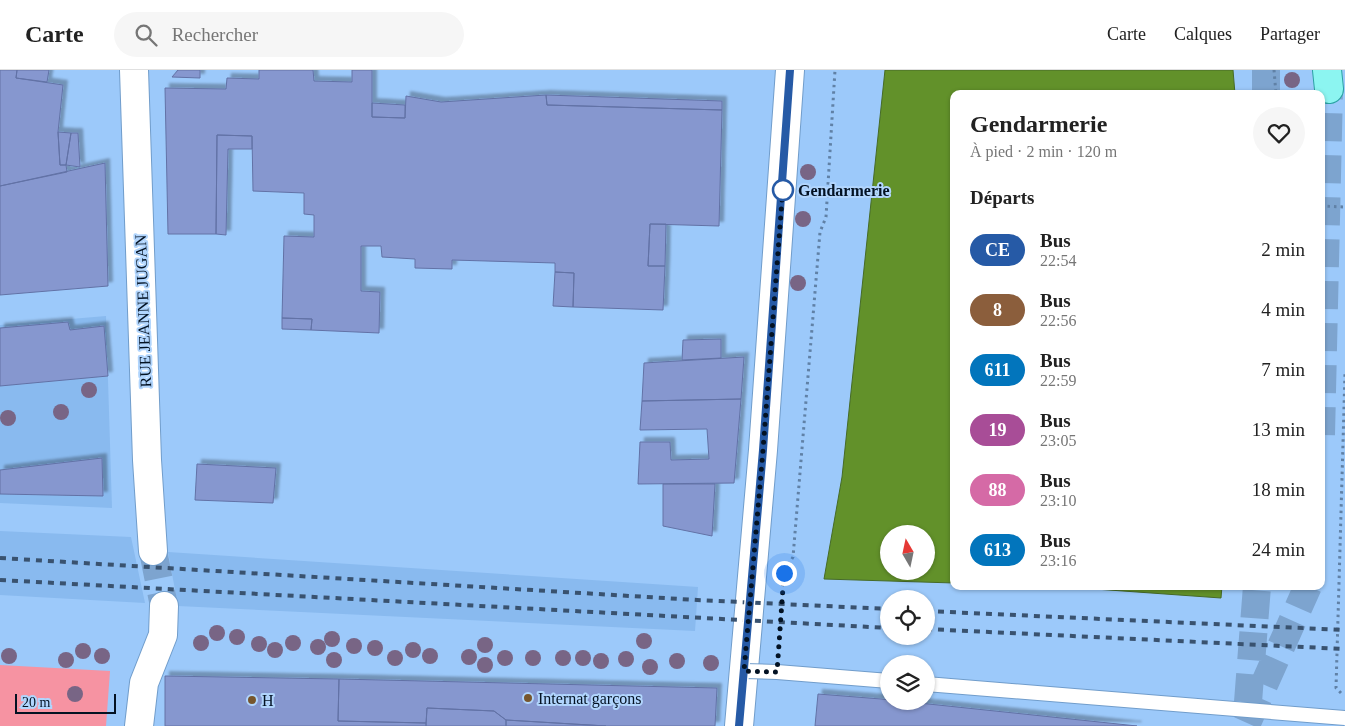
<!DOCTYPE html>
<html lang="fr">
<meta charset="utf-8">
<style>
:root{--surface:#fff;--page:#f6f6f6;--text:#222;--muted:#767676;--line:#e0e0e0}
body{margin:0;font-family:Georgia,serif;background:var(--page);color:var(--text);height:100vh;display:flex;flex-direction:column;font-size:19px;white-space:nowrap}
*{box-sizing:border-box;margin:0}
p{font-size:16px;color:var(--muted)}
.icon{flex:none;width:28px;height:28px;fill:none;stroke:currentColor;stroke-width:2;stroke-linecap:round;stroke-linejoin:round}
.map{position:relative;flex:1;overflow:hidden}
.side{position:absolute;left:950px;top:20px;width:375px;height:500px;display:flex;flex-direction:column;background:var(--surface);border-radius:10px;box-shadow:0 1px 4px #0004}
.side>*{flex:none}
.badge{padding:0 10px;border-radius:16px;font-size:18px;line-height:32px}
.needle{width:32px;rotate:351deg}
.controls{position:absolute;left:880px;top:455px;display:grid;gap:10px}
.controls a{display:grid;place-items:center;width:55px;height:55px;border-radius:50%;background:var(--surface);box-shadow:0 1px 4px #0004;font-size:25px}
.scale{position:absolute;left:15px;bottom:12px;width:101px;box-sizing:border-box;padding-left:5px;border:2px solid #031223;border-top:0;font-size:14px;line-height:18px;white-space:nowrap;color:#031223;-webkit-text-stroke:4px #b1d5fd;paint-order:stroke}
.you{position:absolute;width:25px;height:25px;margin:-12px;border:4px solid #fff;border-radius:50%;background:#1a73e8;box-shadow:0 0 0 8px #1a73e833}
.map>.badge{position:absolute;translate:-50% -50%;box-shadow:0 0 0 2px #fff}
h2{padding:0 20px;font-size:19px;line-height:45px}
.round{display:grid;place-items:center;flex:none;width:52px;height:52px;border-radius:26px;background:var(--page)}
.summary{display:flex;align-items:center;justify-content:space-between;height:85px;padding:0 20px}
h1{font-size:24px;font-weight:800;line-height:38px}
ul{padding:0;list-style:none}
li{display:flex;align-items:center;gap:15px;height:60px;padding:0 20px}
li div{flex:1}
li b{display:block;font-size:19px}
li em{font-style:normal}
li .badge{min-width:55px;font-weight:700;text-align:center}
header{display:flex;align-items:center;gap:30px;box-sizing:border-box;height:70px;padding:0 25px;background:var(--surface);border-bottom:1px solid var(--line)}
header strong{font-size:24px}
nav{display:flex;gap:28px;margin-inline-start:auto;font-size:18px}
.search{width:350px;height:45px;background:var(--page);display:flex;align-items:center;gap:12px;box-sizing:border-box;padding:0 18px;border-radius:28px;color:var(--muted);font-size:19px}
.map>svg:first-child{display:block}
</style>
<header>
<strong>Carte</strong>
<div class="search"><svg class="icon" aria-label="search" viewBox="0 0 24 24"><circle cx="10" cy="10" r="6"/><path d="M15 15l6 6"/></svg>Rechercher</div>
<nav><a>Carte</a><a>Calques</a><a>Partager</a></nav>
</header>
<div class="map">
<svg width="1345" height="656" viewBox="0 0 1345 656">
<defs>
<filter id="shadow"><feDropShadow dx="4.5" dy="-4.5" stdDeviation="1" flood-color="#0004"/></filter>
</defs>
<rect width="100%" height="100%" fill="#9cc9fa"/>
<path fill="#89baef" d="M106,246L112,438L0,433V255Z
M0,461L131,467L145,533L0,525Z
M168,482L698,517L695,561L178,536Z"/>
<path fill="#f693a2" d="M0,595L110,601L106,656H0Z"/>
<path fill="#62912a" stroke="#466b28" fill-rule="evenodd" d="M885,0H1233L1235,24H954V513L824,509L842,407ZM889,464H926V501H889Z
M1053,516H1222L1221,528Z"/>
<path fill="#8697cf" stroke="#6272a6" filter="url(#shadow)" d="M0,0H17L16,8L63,15L58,62L60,95H66L67,102L0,116Z
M17,0H49L47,12L16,8Z
M178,0H200V8L172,7Z
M259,0H313L314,11L352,12V0H372V47L405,48L406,26L441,32L546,25L547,35L722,40L719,156L650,154L648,196H665L663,240L573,237L574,203L555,202V193L452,190V199L415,198V189L382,187L381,176H361V221L380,222L379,263L311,260L312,249L282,248L284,166L314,167V145L304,144V123L253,121L252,66L217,65L216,164H168L165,18L226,19L227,8L259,9Z
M546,25L722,31V40L547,35Z
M372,33L405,35V48L372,47Z
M58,62L71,63L66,95H60Z
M71,63H78L80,97L66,95Z
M217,65L252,66V79H228L226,165L216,164Z
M105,93L108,216L0,225V116Z
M650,154H666L665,196H648Z
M555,202L574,203L573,237L553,236Z
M282,248L312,249L311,260L282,259Z
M68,252L70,260L104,256L108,306L0,316V258Z
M721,269V288L682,290L683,270Z
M744,287L741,329L642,331L644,293Z
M741,329L734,413L638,414L640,372H670L671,390L709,389L707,359L640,360L642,331Z
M102,388L103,426L0,424V400Z
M197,394L276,398L273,433L195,430Z
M663,414H715L712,466L663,456Z
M165,606L339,609L338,651L426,653V656H165Z
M339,609L717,618L715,656H606L506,650L494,641L427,638L426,653L338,651Z
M818,624L881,629L1137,656H815Z
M427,638L494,641L506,650V656H426Z
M506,650L606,656H506Z"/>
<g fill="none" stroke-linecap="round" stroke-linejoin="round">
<path stroke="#7da4cf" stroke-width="28" stroke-dasharray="28 14" stroke-linecap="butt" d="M153,481L164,536"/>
<path stroke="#7da4cf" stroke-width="28" stroke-dasharray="28 14" stroke-linecap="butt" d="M1266,0V24
M1321,365L1329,19
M1248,632L1257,516
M1247,653L1308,516"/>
<g stroke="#719dcb" stroke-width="30">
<path id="minor" d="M134,0L147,390L153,481
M139,656L144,613L163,565L164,536"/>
</g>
<g stroke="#719dcb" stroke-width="30">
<path id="secondary" d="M739,656L763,380L790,0"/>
</g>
<g stroke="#2aa2a3" stroke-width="30">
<path id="primary" d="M1327,0L1329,19"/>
</g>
<path stroke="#6081a6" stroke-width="3" stroke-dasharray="2.5 4" stroke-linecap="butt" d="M1274,0L1276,24
M1321,136L1345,137
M785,500L793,487L820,162L826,147L835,0
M1341,623L1336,618L1345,303"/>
<use href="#minor" stroke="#fff" stroke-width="28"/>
<use href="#secondary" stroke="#fff" stroke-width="28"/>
<use href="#primary" stroke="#8cf5f1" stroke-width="28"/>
<path stroke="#39526f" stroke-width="4" stroke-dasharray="6 6" stroke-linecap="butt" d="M0,488L697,530L889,539
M0,510L889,558
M926,541L1345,560
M926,559L1345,579"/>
<g stroke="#719dcb" stroke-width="16" stroke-linecap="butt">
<path id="service-bridge" d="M743,601L777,602L889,611
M926,614L1345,648"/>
</g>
<use href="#service-bridge" stroke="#fff" stroke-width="14"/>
</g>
<g fill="#786585">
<circle cx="1292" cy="10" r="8"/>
<circle cx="808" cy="102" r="8"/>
<circle cx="803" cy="149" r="8"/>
<circle cx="798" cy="213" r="8"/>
<circle cx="89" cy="320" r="8"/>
<circle cx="61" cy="342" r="8"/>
<circle cx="8" cy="348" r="8"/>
<circle cx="217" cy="563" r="8"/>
<circle cx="237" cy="567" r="8"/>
<circle cx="332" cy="569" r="8"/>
<circle cx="644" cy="571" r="8"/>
<circle cx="201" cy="573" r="8"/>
<circle cx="293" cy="573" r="8"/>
<circle cx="259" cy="574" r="8"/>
<circle cx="485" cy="575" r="8"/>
<circle cx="354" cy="576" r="8"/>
<circle cx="318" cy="577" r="8"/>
<circle cx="375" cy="578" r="8"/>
<circle cx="275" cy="580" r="8"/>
<circle cx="413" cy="580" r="8"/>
<circle cx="83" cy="581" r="8"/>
<circle cx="9" cy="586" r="8"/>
<circle cx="102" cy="586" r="8"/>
<circle cx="430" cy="586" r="8"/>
<circle cx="469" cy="587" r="8"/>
<circle cx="395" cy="588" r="8"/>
<circle cx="505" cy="588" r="8"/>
<circle cx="533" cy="588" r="8"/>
<circle cx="563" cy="588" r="8"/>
<circle cx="583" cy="588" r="8"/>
<circle cx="626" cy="589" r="8"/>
<circle cx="66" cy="590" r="8"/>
<circle cx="334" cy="590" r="8"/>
<circle cx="601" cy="591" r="8"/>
<circle cx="677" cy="591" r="8"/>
<circle cx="711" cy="593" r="8"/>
<circle cx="485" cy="595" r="8"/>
<circle cx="650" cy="597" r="8"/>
<circle cx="75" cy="624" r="8"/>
</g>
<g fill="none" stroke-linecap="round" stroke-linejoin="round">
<g stroke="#fff" stroke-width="11">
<path id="line" d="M739,656L763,380L790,0"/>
</g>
<use href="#line" stroke="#265aa6" stroke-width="8"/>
<path stroke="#031223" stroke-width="5" stroke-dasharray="0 9" d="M783,120V116L763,380L744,601L777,602L784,503"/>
</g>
<circle fill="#fff" stroke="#265aa6" stroke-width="2.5" cx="783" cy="120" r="10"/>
<g fill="#77562d" stroke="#b1d5fd" stroke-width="2">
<circle cx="528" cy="628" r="5"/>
<circle cx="252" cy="630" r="5"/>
</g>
<g text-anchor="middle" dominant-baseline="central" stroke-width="4" stroke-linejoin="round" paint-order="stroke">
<g font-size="16" font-weight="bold" fill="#031223" stroke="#b1d5fd" text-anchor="start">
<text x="798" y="120">Gendarmerie</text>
</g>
<g font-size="16" fill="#031223" stroke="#b1d5fd">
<text transform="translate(143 241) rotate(-92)">RUE JEANNE JUGAN</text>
</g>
<g font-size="16" fill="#031223" stroke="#b1d5fd" text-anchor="start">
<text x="538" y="628">Internat garçons</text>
<text x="262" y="630">H</text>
</g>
</g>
</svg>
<div class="controls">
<a><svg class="needle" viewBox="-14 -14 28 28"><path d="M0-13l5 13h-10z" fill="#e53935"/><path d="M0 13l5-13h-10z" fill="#767676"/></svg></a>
<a><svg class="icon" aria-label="locate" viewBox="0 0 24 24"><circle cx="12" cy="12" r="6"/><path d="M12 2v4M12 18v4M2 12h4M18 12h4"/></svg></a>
<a><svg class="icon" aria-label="layers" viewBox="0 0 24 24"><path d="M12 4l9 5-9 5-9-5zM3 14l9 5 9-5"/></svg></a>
</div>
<div class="scale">20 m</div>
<div class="you" style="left:784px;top:503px"></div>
<section class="side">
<div class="summary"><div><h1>Gendarmerie</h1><p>À pied · 2 min · 120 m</p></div><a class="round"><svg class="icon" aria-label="heart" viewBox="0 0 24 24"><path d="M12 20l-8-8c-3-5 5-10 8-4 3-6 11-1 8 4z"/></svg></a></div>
<h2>Départs</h2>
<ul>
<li><span class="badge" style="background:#265aa6;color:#fff">CE</span><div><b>Bus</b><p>22:54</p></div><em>2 min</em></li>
<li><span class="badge" style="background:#8b5e3c;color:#fff">8</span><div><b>Bus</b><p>22:56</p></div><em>4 min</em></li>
<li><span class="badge" style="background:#0275bc;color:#fff">611</span><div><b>Bus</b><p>22:59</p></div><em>7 min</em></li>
<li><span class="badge" style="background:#a84d97;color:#fff">19</span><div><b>Bus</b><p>23:05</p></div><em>13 min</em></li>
<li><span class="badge" style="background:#d56aa6;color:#fff">88</span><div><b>Bus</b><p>23:10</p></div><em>18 min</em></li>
<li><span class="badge" style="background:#0275bc;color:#fff">613</span><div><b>Bus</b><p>23:16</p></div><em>24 min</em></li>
</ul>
</section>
</div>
